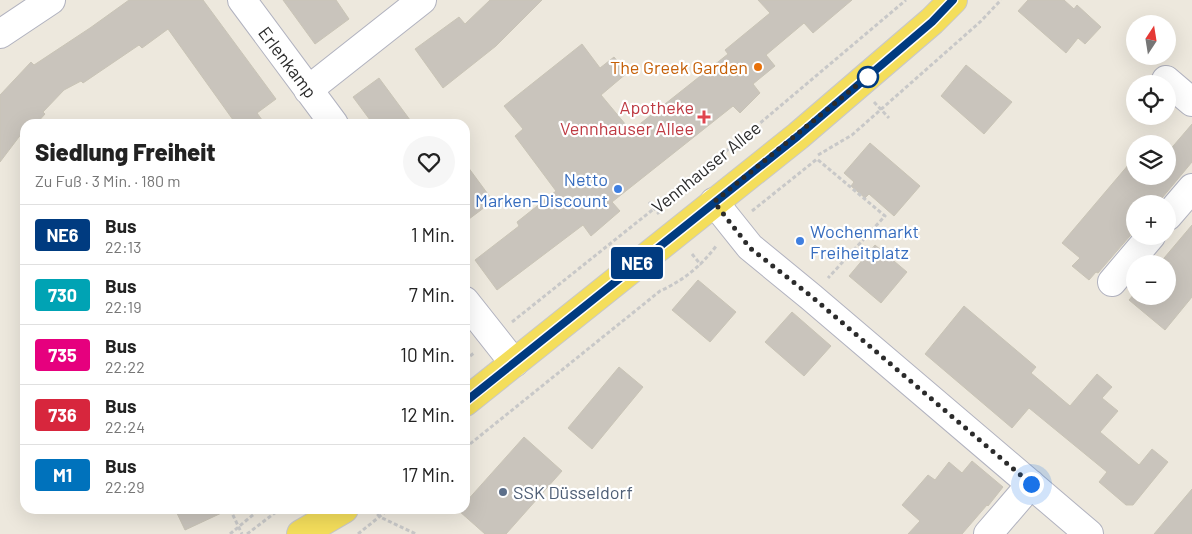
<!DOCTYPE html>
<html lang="de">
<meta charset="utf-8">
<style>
:root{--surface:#fff;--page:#f6f6f6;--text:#222;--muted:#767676;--line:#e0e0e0}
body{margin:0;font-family:Barlow,sans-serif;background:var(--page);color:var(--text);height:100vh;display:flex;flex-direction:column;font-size:19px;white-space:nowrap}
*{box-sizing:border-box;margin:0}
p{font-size:16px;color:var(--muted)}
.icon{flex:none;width:28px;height:28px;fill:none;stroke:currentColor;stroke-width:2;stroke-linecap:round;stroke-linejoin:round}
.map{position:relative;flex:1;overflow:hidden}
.drawer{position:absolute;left:20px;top:119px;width:450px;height:395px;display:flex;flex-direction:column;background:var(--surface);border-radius:15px;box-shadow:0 5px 20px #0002}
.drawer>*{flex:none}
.badge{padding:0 10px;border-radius:4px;font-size:18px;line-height:32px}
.needle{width:32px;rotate:12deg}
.controls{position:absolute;left:1126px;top:15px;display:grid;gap:10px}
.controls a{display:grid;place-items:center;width:50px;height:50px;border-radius:50%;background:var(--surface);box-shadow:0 5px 20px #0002;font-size:25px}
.you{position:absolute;width:25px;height:25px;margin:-12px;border:4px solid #fff;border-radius:50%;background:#1a73e8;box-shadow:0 0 0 8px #1a73e833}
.map>.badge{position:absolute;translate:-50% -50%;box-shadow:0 0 0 2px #fff}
.round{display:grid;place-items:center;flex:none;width:52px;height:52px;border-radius:26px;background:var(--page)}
.overview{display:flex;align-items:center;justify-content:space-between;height:85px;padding:0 15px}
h1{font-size:24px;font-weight:800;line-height:38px}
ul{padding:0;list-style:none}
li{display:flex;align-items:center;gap:15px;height:60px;padding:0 15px;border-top:1px solid var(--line)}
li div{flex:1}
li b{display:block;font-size:19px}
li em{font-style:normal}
li .badge{min-width:55px;font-weight:700;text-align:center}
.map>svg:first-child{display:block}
</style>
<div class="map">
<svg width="1192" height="534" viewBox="0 0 1192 534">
<rect width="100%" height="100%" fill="#ede8dd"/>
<path fill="#c9c4bc" stroke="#c9c4b6" d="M129,0H203L276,99L257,113L265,124H236L168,29L142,48L139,45L83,83L81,81L64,90L43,112L45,114L36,124H25V129L0,162V95L31,62L34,65L90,28Z
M283,0H336L349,19L315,44Z
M490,0H542L496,46L443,88L415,49L459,17L465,24Z
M758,0H852L813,33L804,23L766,55L775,66L753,84L760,93L740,113L733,106L612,202L620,211L591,236L583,225L497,290L475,260L519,226L517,222L556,191L515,136L523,129L504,106L582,44L600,68L614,57L627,73L601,95L631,131L728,54L725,50L770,13Z
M1028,0H1064L1074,9L1077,5L1101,27L1085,44L1078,38L1066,53L1018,11Z
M966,65L1012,102L984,134L941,96Z
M379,78L413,124H373L353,97Z
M1192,124V162L1157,204H1135V230L1098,273L1096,272L1089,280L1072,266L1080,258L1062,243L1135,157V176H1168V152Z
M870,143L920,186L894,216L869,194L865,198L851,186L854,182L844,173Z
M465,163L493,201L465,222Z
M1192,225V297L1165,330L1129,300L1135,293V296H1168V264H1159Z
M875,245L907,272L881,303L849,276Z
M698,280L736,312L710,342L672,310Z
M964,306L1036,367L1031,373L1070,406L1097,374L1112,387L1102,398L1118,411L1100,432L1139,465L1152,449L1168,462L1133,505H1126L1099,482L1107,472L1029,408L1012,428L925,354Z
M792,312L831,346L804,376L765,342Z
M619,367L643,387L592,449L568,428Z
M524,437L562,471L506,534H485L459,511L465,509V503Z
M972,461L1003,487L988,506L987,505L962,534H908L920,521L902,505L928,475L935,480L949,462L962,473Z
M1192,489V534H1154Z
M175,509H230L185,530Z"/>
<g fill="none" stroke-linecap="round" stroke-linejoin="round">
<g stroke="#b1b2bf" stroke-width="30">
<path id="minor" d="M242,0L334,124
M0,34L51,0
M1166,80L1192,102
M308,90L422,0
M714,202L750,247L811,297L1089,534
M1168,216L1192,188
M1112,282L1151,236
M465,301L514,363
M988,534L1031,484"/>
</g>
<g stroke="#c8c8c8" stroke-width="30">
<path id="major" d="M465,402L798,136L932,21L953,0
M301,534L344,509"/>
</g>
<path stroke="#c8c8c8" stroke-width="3" stroke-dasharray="4 2.5" stroke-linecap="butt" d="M874,102L889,118
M818,155L852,135L980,22L1001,0
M649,202L659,214
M752,211L817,159L885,216L828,278
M692,254L701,265
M512,322L740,140L906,0
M465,360L474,353
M465,448L660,291C684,280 701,266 717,245
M230,509L242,534
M373,509L380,517L416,534
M230,534L260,509
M247,534L280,509
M358,534L389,509"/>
<use href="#minor" stroke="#fff" stroke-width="28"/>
<use href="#major" stroke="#f4de5b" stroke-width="28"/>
</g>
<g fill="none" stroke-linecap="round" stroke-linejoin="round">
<g stroke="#fff" stroke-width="11">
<path id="line" d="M465,402L798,136L932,22L953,0"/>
</g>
<use href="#line" stroke="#003b80" stroke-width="8"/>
<path stroke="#2b2b2b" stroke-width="5" stroke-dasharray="0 9" d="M868,77L872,73L714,202L750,248L811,296L1031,484"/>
</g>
<circle fill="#e8710a" stroke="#fff" stroke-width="2" cx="758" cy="67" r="5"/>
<circle fill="#fff" stroke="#003b80" stroke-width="2.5" cx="868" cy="77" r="10"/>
<path fill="#e0444e" stroke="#fff" stroke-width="2" d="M701.5 109.5h5v5h5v5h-5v5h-5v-5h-5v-5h5z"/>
<g fill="#3f7fe0" stroke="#fff" stroke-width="2">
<circle cx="618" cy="189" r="5"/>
<circle cx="800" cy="241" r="5"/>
</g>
<circle fill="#5c6f8a" stroke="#fff" stroke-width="2" cx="503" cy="492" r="5"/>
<g text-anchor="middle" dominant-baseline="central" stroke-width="4.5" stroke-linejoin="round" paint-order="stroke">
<g font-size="18" fill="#2b2b2b" stroke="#fff">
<text transform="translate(288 62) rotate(53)">Erlenkamp</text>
<text transform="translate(706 167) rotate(-39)">Vennhauser Allee</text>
</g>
<g font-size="18" fill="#c56008" stroke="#fff" text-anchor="end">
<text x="748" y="67">The Greek Garden</text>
</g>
<g font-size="18" fill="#be3a42" stroke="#fff" text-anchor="end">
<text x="694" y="107">Apotheke<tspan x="694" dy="21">Vennhauser Allee</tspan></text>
</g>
<g font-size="18" fill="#366cbe" stroke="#fff" text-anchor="end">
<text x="608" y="179">Netto<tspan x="608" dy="21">Marken-Discount</tspan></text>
<text x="810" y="231" text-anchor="start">Wochenmarkt<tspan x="810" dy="21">Freiheitplatz</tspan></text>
</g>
<g font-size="18" fill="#4e5e75" stroke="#fff" text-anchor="start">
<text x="513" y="492">SSK Düsseldorf</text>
</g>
</g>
</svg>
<div class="controls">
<a><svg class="needle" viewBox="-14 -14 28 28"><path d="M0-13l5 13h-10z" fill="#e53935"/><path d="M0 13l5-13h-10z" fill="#767676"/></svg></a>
<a><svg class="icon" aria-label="locate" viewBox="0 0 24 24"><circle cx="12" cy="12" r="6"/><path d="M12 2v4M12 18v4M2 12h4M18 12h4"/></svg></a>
<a><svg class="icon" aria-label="layers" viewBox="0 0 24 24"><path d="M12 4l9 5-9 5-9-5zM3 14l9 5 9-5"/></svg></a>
<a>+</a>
<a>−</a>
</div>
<div class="you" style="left:1031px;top:484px"></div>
<b class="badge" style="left:637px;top:263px;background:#003b80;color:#fff">NE6</b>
<section class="drawer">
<div class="overview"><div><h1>Siedlung Freiheit</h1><p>Zu Fuß · 3 Min. · 180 m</p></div><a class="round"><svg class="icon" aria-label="heart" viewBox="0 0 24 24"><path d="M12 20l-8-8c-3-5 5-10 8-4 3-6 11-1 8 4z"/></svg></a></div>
<ul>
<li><span class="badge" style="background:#003b80;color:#fff">NE6</span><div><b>Bus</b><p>22:13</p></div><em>1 Min.</em></li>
<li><span class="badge" style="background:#00a3b4;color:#fff">730</span><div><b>Bus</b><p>22:19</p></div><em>7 Min.</em></li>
<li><span class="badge" style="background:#e6007e;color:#fff">735</span><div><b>Bus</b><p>22:22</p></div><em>10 Min.</em></li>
<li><span class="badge" style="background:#d7263d;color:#fff">736</span><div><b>Bus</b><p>22:24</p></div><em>12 Min.</em></li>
<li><span class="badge" style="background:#0072bc;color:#fff">M1</span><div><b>Bus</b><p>22:29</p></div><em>17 Min.</em></li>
</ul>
</section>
</div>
